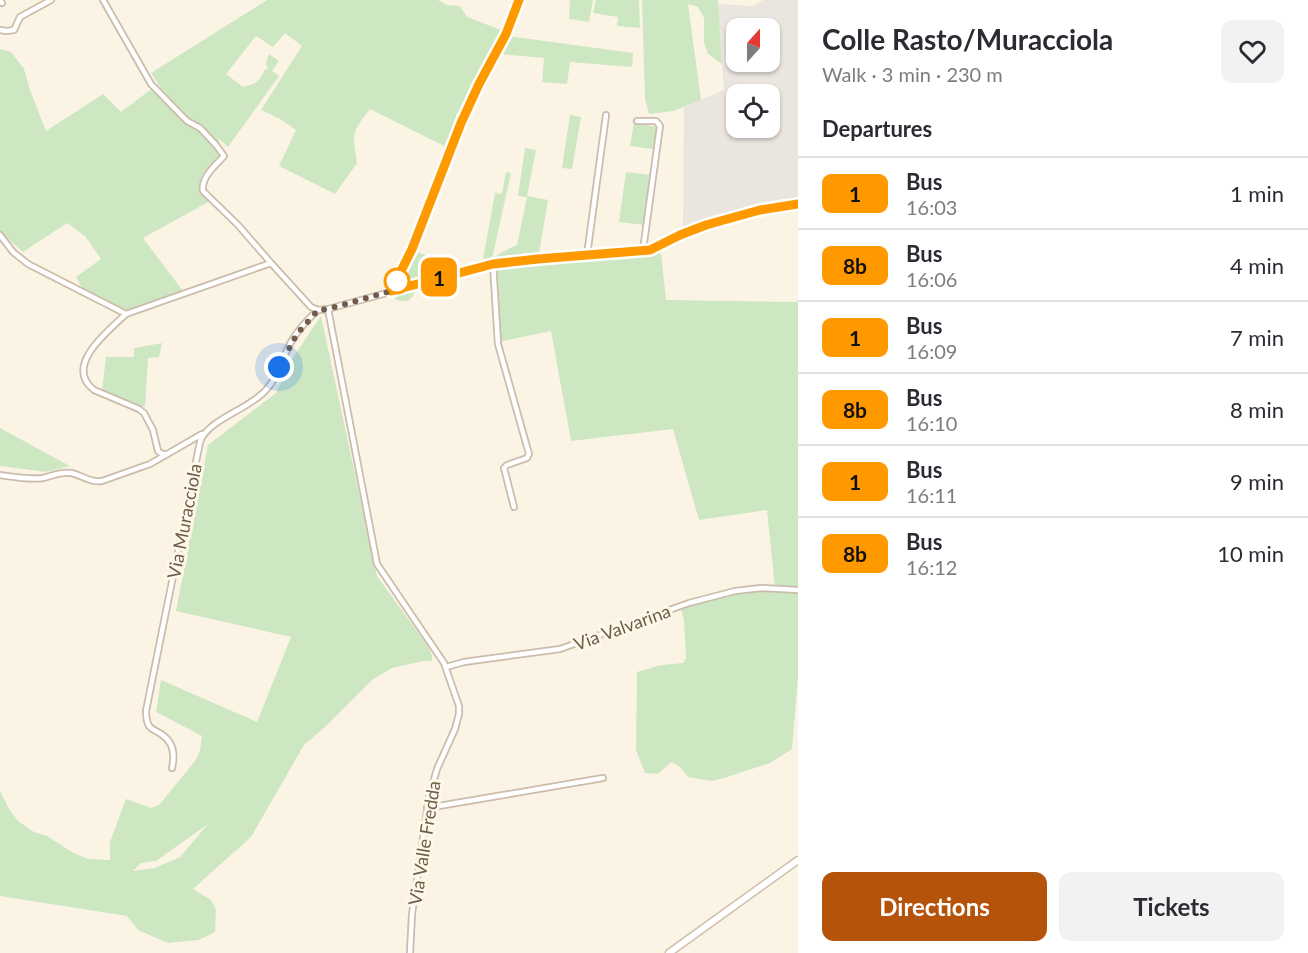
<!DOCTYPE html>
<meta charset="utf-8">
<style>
:root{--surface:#fff;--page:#f2f2f3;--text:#2b2b33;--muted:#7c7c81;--line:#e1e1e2;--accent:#b45309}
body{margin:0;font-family:Lato,sans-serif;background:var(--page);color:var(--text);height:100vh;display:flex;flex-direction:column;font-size:22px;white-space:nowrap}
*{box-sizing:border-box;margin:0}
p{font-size:20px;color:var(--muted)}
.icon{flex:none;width:33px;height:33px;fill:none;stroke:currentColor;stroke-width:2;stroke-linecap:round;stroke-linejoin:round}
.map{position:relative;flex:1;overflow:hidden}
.details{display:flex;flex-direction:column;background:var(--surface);width:510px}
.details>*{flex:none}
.badge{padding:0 12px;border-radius:9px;font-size:21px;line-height:39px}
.needle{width:39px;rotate:21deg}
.buttons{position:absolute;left:726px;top:18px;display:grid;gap:12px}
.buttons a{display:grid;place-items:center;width:54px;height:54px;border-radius:12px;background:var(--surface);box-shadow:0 2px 4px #0004;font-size:30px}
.you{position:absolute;width:30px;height:30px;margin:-15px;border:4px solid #fff;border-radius:50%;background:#1a73e8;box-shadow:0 0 0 9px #1a73e833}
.map>.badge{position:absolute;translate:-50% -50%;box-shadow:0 0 0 3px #fff}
h2{padding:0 24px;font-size:22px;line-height:54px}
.round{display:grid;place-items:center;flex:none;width:63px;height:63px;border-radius:12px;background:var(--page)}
.summary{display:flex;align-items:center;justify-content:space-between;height:102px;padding:0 24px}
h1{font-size:28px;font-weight:700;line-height:45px}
.action{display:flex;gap:12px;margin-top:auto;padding:12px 24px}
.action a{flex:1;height:69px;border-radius:12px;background:var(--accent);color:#fff;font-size:24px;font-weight:700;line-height:69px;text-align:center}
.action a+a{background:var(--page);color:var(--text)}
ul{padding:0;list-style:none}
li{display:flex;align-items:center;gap:18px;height:72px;padding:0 24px;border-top:2px solid var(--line)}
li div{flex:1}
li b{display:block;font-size:22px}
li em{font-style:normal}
li .badge{min-width:66px;font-weight:700;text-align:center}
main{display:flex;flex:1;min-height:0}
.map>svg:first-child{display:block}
</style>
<main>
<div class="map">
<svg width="798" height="953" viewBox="0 0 798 953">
<rect width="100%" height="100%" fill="#fbf4e4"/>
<path fill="#eae5de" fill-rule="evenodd" d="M763,0H798V201L762,206L704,223L683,230L684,107L724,90L718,4L753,6ZM736,28H770V62H736ZM736,94H770V128H736Z"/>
<path fill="#cee7c3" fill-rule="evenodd" d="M267,0H438L447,5L460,6L467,17L504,31L478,78L463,111L456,114L457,118L460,119L448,148L370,109C350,135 353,132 357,163L335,194L279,166L296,130L280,119L261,110L302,46L285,33L273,47L256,36L226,74L243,87C254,85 261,81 264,70L268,69L266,63L269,54L279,61L272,71L279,76L228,147L219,139C219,147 221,157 217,164C210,176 205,172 203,190L212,200L143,238L183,291L127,310L82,288L76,277L101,259L85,236L67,223L23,252L2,234L0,232V49L11,52L24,69L30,90L46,131L103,94L121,112L154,87L160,94L184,112L163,91L151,73Z
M570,0H593L589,22L569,19Z
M596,0H639L640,28L617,26L618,17L593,13Z
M642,0H718L722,64L708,54L704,43V18L698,7L688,4L701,100L673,111L649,114L645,99Z
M508,36L633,53L632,67L570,62L567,84L542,82L544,58L500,54Z
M570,115L581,117L572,169L562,168Z
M634,123L657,127L653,149L630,146Z
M525,148L536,150L527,196L548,200L538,259L649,250L661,252L666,300L798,302V677L792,749L770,763L727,777L712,781L688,777L679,766L671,762L658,774L645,773L636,750L637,672L661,665L683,663L686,658L684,620L680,606L741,590L775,588L767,510L699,520L673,429L571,441L551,331L499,342L493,264L491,261L483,259L495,193L502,194L506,172L511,173L492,259C499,253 508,249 517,245L527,197L518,196Z
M626,172L651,175L644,225L619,222Z
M415,251L436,259C437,278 429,276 419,287C410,296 414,304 396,300L393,292Z
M321,316L377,576L427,645L432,655V661H423L392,668L372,680L325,727L304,745L251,837L193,889L211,900L216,910L215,932L199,940L168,943L138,930L127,916L0,896V791L9,809L18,821L34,832L47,836L72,852L88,859L110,860V842L126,799L151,808L159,805L195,761L200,751L202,736L156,712L161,680L257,722L291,637L176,611L208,445L276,393L292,359ZM208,824L180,857L155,868L133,871L141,863L156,861Z
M162,343L159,357L148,358L145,407L102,390L106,357H134V348Z
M0,428L70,466L46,472L0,466Z"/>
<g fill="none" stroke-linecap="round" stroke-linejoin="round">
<g stroke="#cbbcab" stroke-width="8">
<path id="street" d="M0,0L2,3
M103,0L151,84L187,121L200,128L216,145L224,156C215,166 201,177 203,191L238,225L271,263L311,307L318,310L328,309L493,264L528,259L649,250L680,235L706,225L760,210L798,204
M0,30L6,31L14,30L20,17L51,0
M637,121H656L660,126L643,250
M0,235L13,252L28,264L126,314L271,263
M587,255L606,115
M493,264L498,344L529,454L527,458L507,465L504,468L514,507
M391,291L412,249L461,123L474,94L506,34L519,0
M328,309L377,564L444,663L459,706V714L455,729L437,769L429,797L412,914L410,953
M126,314C108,331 63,366 94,390L139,409L144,413L153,430L158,451L162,454H166
M0,475C14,477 28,480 43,478C52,476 61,471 71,473C82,475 90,483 102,481L150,464L202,434
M446,667L464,662L560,649L689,603L735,591L761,588L798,590
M172,768C175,755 174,742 161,734C157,731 152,730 149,726C146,721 146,716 146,711L200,442C207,420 249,409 265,391C278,378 282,358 291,342C298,330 308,319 318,310
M427,808L603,778"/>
</g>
<g stroke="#cebda9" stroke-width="9">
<path id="secondary" d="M669,953L798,860"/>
</g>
<use href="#street" stroke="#fff" stroke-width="4.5"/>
<use href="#secondary" stroke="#fff" stroke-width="6"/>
</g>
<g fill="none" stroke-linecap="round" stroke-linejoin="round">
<g stroke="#fff" stroke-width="14">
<path id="line" d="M519,0L506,34L479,84L461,123L412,249L391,291L493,264L538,259L650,250L680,235L706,225L760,210L798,204"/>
</g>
<use href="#line" stroke="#f90" stroke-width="9"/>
<path stroke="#715c4b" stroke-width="6" stroke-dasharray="0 10.8" d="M279,367L297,334L318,310L328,309L391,291L397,281"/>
</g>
<circle fill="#fff" stroke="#f90" stroke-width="3" cx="397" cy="281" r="12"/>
<g text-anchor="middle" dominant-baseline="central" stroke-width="6" stroke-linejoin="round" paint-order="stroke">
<g font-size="18" fill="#715c4b" stroke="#fef8e9">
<text transform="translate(184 521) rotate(-79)">Via Muracciola</text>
<text transform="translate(622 627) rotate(-20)">Via Valvarina</text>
<text transform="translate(424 843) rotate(-81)">Via Valle Fredda</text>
</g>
</g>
</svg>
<div class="buttons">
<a><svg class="needle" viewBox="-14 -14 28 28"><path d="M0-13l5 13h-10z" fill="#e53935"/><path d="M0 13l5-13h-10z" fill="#7c7c81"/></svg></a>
<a><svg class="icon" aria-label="locate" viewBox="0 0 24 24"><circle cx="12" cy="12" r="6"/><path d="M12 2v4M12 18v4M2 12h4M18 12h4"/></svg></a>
</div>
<div class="you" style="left:279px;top:367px"></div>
<b class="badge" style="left:439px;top:277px;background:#f90;color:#111">1</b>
</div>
<section class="details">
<div class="summary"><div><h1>Colle Rasto/Muracciola</h1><p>Walk · 3 min · 230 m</p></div><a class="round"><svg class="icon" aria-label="heart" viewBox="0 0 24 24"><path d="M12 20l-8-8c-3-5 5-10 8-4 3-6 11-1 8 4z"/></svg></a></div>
<h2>Departures</h2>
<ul>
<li><span class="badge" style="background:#f90;color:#111">1</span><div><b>Bus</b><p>16:03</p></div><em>1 min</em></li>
<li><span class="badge" style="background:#f90;color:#111">8b</span><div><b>Bus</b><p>16:06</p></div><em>4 min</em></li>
<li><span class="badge" style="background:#f90;color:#111">1</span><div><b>Bus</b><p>16:09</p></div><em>7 min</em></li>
<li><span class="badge" style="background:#f90;color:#111">8b</span><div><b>Bus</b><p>16:10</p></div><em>8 min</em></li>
<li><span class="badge" style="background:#f90;color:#111">1</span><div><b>Bus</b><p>16:11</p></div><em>9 min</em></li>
<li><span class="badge" style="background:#f90;color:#111">8b</span><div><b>Bus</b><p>16:12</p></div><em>10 min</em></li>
</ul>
<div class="action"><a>Directions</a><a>Tickets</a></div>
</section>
</main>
